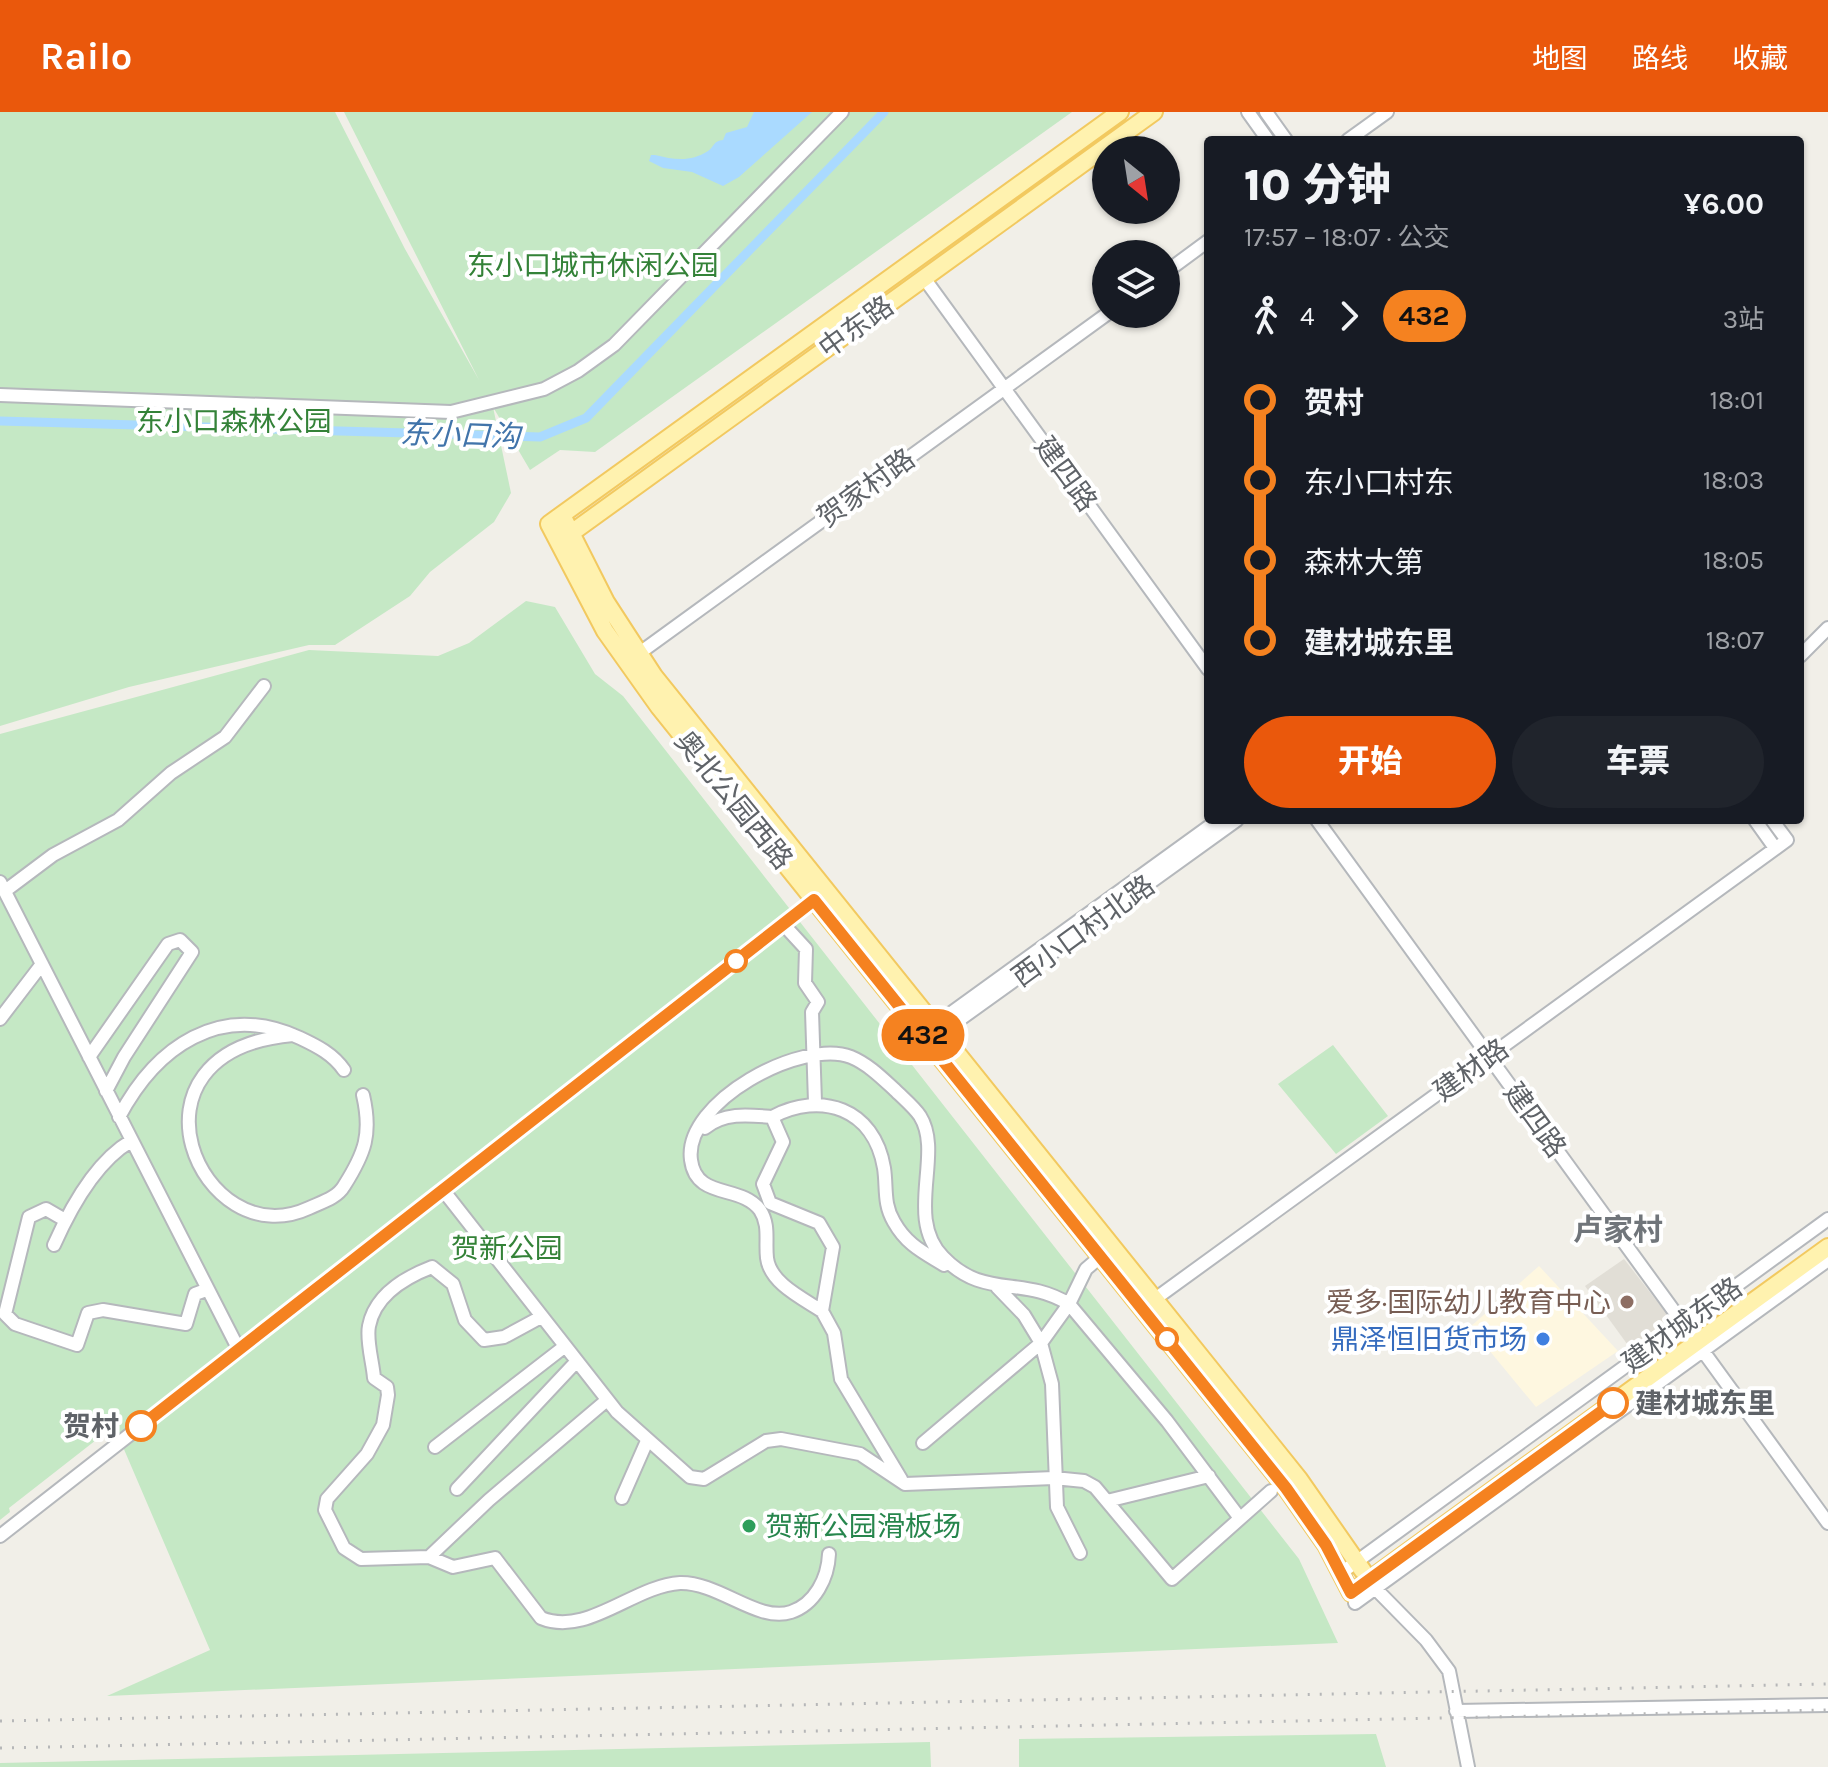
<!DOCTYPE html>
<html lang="zh">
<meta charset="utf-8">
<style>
:root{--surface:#171b24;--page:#20242c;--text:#f1f3f6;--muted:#9ea1a6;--accent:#ea580c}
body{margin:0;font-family:Karla,"Noto Sans SC",sans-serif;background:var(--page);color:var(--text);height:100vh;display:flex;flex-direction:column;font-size:30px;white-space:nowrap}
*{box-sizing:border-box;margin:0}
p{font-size:26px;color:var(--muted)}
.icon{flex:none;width:44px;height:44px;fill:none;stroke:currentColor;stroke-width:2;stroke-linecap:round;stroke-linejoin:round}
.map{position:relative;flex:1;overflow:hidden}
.panel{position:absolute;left:1204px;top:24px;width:600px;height:688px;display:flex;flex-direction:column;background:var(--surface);border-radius:8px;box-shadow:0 2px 6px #0004}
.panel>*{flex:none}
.badge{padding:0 16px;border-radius:26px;font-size:28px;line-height:52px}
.needle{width:52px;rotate:150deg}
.controls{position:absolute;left:1092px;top:24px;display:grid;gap:16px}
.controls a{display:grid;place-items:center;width:88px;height:88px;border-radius:50%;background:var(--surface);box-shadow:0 2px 6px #0004;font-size:40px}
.map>.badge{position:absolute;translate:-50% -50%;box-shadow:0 0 0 4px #fff}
.legs{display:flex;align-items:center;gap:12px;height:88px;padding:0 40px;font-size:26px}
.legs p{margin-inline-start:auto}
.head{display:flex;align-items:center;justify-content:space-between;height:136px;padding:0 40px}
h1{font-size:44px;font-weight:800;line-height:60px}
.primary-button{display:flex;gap:16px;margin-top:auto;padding:16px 40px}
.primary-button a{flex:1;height:92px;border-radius:48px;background:var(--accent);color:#fff;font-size:32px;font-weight:800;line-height:92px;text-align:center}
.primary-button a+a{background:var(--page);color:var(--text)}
ul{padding:0 40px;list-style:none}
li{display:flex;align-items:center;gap:28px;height:80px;font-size:30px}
li i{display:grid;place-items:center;width:12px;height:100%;margin:0 10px;background:currentColor}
li i::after{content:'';width:20px;height:20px;margin:-10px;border:6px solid;border-radius:50%;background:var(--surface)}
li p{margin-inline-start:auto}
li:first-child i{background:linear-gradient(#0000 50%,currentColor 0)}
li:last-child i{background:linear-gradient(currentColor 50%,#0000 0)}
header{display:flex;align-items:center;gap:48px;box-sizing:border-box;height:112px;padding:0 40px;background:var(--accent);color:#fff}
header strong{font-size:38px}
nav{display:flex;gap:44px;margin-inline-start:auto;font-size:28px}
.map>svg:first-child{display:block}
</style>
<header>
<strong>Railo</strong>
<nav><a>地图</a><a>路线</a><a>收藏</a></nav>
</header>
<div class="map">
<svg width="1828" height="1655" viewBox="0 0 1828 1655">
<rect width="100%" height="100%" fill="#f1efe8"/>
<path fill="#fef7e0" d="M1539,1154L1618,1239L1536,1295L1470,1215Z"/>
<path fill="#e1ded6" d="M1624,1147L1670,1206L1630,1236L1585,1174Z"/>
<path fill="#c5e8c5" d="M0,0H335L405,137L479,268L344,0H1072L595,340L560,338L530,358L493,295L511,381L494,410L430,460L410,484L335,533H309L129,575L0,614Z
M526,489L555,495L595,562L623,584L1299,1447L1338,1531L107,1584L210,1538L114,1314L9,1396L10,1400L0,1408V622L309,538L438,544L469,531Z
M1333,933L1388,1004L1336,1042L1278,972Z
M1376,1622L1386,1655H1019V1627Z
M930,1630L931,1655H0V1651Z"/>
<path fill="#aadaff" d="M754,0H812L739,65L723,74L692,60L663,56L649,49L651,43H655C675,48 691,50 708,39C715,34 713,29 723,28L726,21L747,15Z"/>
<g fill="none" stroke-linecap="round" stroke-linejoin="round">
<path stroke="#aadaff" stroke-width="9" d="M0,309L540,325L586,306L884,0"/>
<g stroke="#b5b8bc" stroke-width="16">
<path id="minor" d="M1248,0L1268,28
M1266,0L1286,28
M1348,28L1387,0
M1166,160L1208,129
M924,166L1208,557
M0,283L451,300L544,277L578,259L614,233L842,0
M1800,544L1828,516
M634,545L1107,202
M1317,708L1828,1411
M1755,708L1775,736
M0,770L239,1238
M5,779L53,743L118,708L171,661L225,625L264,574
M783,812L806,837L805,871L818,890L812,900L815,990
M0,907L42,852
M929,917L1218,708
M293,923C111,939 201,1146 309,1096C322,1090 337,1086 344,1074C365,1041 372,1022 363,983
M934,926L1237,708
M89,945L168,832L180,828L192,840L124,945L106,979
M119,1005C156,935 220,889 300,926C317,934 333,942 344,958
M772,1005C821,979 874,996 884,1056C887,1075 883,1092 894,1110C907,1133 923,1140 944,1153
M705,1016C724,1000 749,1003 772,1005L783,1030L763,1072L770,1091L819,1111L833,1135L822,1199L834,1221L841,1267L901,1367
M443,1078L617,1300L690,1365L704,1367L766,1329L781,1327L860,1342L905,1372L1054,1366L1084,1369L1095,1375L1172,1467L1271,1379
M65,1108L46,1097L29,1105L5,1202L15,1212L77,1233L88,1201L103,1198L186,1212L195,1182L206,1178
M54,1133C70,1097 95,1050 131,1029
M997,1175L1024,1203L1041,1231L1052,1272L1057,1395L1080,1441
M1155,1187L1787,728L1772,708
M822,1199C802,1186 770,1171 767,1146C765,1129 770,1113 760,1098C741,1072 696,1088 691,1048C683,990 802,926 851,945C868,952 882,966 895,978C903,986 914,995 920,1004C944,1042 904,1105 943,1145C984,1188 1022,1163 1069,1192L1167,1309L1239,1405
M541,1205L504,1225L484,1228L465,1208L453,1172L432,1155C406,1165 375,1183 369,1214C366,1229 373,1251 374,1266L387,1275L388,1283L383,1313L367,1342L327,1387L325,1398L344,1436L361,1447L429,1445L453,1455L495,1446L541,1506C587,1525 633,1474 680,1471C719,1470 758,1511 791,1500C815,1492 828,1466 829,1442
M923,1331L1041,1231L1069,1192L1086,1157L1100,1145
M435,1335L564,1235
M457,1377L576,1250
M622,1386L647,1329
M1107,1389L1209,1364
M0,1424L820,783
M429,1445L489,1388L607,1288
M1341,1461L1828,1107
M1370,1471L1426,1528L1449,1559L1468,1655
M1355,1491L1828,1148
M1456,1599L1828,1593"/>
</g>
<g stroke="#f2c960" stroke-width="20">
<path id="major" d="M1120,0L549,412L605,519L659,595L1286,1376L1326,1433L1351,1481L1828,1135
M562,403L606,490L654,564L1299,1367L1363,1459
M563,427L1154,0"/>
</g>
<use href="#minor" stroke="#fff" stroke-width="12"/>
<use href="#major" stroke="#fff2af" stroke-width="16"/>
<path stroke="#b6b7b8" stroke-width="3" stroke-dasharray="2 10" stroke-linecap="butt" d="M0,1609L1828,1572
M0,1636L1828,1598"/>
</g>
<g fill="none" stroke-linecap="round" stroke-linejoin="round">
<g stroke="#fff" stroke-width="18">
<path id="line-1" d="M141,1314L814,788L1286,1376L1326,1433L1351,1481L1613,1291"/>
</g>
<use href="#line-1" stroke="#f58220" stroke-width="12"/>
</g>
<g fill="#fff" stroke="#f58220" stroke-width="4">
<circle cx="736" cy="849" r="10"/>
<circle cx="1167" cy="1227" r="10"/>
<circle cx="1613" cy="1291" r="14"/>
<circle cx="141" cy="1314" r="14"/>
</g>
<circle fill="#8d6e63" stroke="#fff" stroke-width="3" cx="1627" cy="1190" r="8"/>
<circle fill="#3f7fe0" stroke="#fff" stroke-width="3" cx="1543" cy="1227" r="8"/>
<circle fill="#2e9e5b" stroke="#fff" stroke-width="3" cx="749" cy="1414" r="8"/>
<g text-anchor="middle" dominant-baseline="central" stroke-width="8" stroke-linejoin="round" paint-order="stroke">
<g font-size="28" fill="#348238" stroke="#fff">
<text x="593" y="153">东小口城市休闲公园</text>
<text x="234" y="309">东小口森林公园</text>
<text x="507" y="1136">贺新公园</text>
</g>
<g font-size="28" fill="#5f6368" stroke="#fff">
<text transform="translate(856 215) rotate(-36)">中东路</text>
<text transform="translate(1066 362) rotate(54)">建四路</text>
<text transform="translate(866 376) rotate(-36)">贺家村路</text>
<text transform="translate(734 688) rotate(51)">奥北公园西路</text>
<text transform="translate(1083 819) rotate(-36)">西小口村北路</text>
<text transform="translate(1471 958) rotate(-36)">建材路</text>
<text transform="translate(1535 1008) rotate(54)">建四路</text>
<text transform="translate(1682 1213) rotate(-36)">建材城东路</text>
</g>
<g font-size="28" fill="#785e54" stroke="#fff" text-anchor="end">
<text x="1611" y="1190">爱多·国际幼儿教育中心</text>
</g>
<g font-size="28" fill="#366cbe" stroke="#fff" text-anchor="end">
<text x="1527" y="1227">鼎泽恒旧货市场</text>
</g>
<g font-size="28" font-weight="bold" fill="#5f6368" stroke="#fff" text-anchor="start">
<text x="1635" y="1291">建材城东里</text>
<text x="119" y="1314" text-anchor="end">贺村</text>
</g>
<g font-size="28" fill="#27864d" stroke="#fff" text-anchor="start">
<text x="765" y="1414">贺新公园滑板场</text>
</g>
<g font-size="30" font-style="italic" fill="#4174aa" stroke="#fff">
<text transform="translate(460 323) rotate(2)">东小口沟</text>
</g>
<g font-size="30" font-weight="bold" fill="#70757a" stroke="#fff">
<text x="1618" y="1118">卢家村</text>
</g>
</g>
</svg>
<div class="controls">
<a><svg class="needle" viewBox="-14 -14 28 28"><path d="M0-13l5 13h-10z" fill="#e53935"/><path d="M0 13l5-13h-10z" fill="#9ea1a6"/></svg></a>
<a><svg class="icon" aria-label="layers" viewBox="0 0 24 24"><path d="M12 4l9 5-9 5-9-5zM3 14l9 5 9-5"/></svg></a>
</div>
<b class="badge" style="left:923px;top:923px;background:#f58220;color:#111">432</b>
<section class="panel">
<div class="head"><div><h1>10 分钟</h1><p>17:57 – 18:07 · 公交</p></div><b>¥6.00</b></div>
<div class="legs"><svg class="icon" aria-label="walk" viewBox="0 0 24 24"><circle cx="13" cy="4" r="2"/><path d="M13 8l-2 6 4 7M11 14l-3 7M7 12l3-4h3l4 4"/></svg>4<svg class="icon" aria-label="forward" viewBox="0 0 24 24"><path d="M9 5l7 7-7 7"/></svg><b class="badge" style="background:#f58220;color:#111">432</b><p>3站</p></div>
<ul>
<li><i style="color:#f58220"></i><b>贺村</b><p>18:01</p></li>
<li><i style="color:#f58220"></i><span>东小口村东</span><p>18:03</p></li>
<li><i style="color:#f58220"></i><span>森林大第</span><p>18:05</p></li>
<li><i style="color:#f58220"></i><b>建材城东里</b><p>18:07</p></li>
</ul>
<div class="primary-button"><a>开始</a><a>车票</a></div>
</section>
</div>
